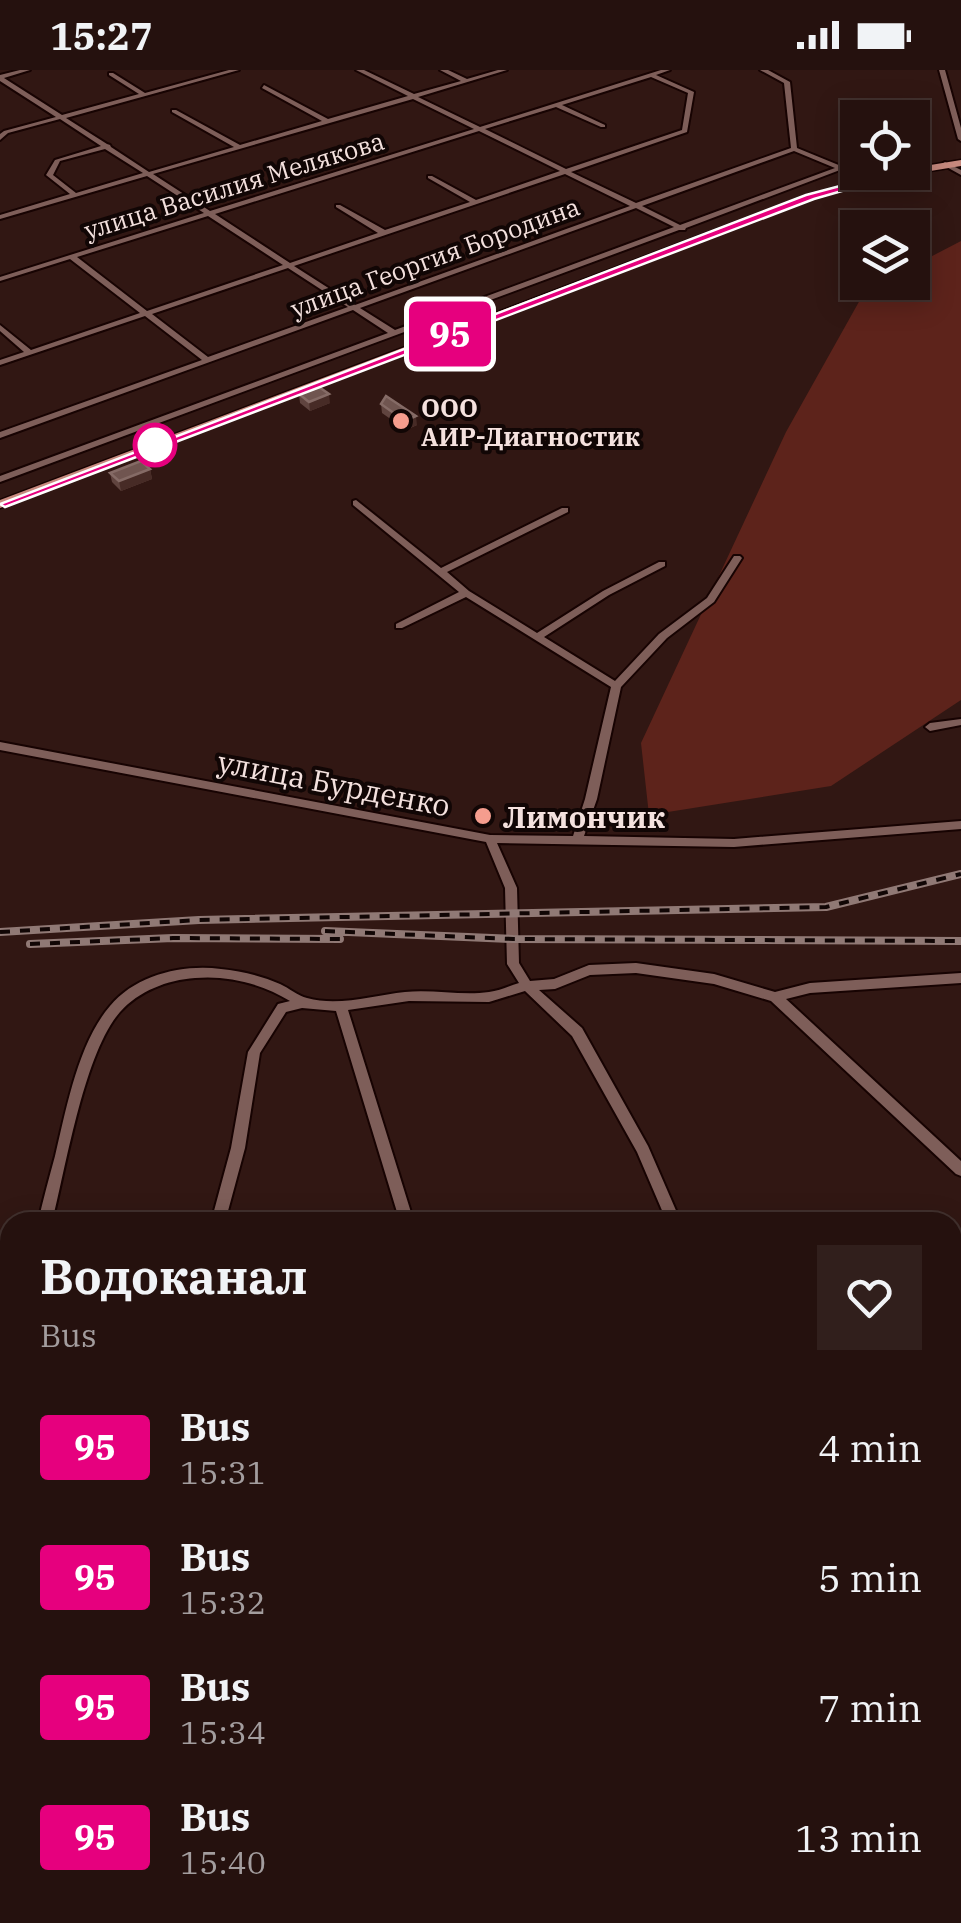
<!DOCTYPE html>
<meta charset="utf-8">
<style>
:root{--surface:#25110e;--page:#311f1c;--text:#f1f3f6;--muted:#a39d9e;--line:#42312e}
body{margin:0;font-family:"IBM Plex Serif",serif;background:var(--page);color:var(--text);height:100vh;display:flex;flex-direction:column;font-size:38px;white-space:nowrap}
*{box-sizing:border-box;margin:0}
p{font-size:32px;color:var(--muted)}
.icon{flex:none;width:55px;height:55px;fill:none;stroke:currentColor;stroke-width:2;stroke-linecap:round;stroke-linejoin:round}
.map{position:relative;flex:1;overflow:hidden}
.drawer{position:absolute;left:0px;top:1142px;width:962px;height:712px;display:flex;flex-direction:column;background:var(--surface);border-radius:30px 30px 0 0;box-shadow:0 5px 25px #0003,0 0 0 2px var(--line)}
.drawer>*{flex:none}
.badge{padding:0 20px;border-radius:8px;font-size:35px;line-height:65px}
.tools{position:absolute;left:840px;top:30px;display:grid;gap:20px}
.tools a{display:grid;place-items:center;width:90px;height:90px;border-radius:0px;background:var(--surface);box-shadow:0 5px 25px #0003,0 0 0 2px var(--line);font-size:50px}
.map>.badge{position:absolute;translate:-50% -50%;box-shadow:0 0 0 5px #fff}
.round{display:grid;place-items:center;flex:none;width:105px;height:105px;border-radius:0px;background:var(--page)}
.summary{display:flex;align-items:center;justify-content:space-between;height:170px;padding:0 40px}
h1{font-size:48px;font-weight:800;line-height:75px}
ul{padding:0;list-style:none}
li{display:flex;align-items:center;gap:30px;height:130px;padding:0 40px}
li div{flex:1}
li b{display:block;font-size:38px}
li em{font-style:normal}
li .badge{min-width:110px;font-weight:700;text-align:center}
.status{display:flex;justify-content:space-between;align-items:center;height:70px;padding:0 50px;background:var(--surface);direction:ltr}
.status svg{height:28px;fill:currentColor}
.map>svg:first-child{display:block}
</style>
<div class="status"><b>15:27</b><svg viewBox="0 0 49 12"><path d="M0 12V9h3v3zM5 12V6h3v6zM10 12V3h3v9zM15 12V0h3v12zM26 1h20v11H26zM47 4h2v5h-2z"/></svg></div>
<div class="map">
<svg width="961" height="1853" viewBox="0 0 961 1853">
<rect width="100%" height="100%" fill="#311713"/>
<path fill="#5d231b" d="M961,171V630L831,716L649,745L641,673L786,362L865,221L881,213L912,212L913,196Z"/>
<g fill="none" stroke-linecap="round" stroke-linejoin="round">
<g stroke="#170302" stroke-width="4">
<path id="minor" d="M20,0H30L4,8L62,45L139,24L109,5V3H113L145,23L229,0H239L66,48L107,74L110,75L111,77L149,102L234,77L172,42V40H176L240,75L322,51L262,18L264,15L328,49L408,26L356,0H364L414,24L461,11L440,0H448L467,9L498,0H507L418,27L480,57L661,0H670L656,5L694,22L687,62L571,102L636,133L791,78L784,13L760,0H768L790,12L797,78L841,96H845L846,98L871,109L866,110L840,100L686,158L685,160H679L0,412V406L388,263L353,240L0,368V362L202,290L145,246L0,295V290L24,282L0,261V255L31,280L140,243L70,189L0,211V207L204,143L147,106L0,149V145L70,124L46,105L55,90L101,76L60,49L8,63L0,70V64L4,61L56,47L0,11V5ZM651,7L688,23L682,60L566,99L485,59L556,37L601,57H605V55L562,35ZM413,29L474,59L210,141L153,104ZM479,61L560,101L476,130L432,106H428V108L470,132L385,160L340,135H336V137L378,163L290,193L215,144ZM105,79L143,103L76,123L53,105L60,91ZM794,81L835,98L680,155L642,136ZM565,104L630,136L355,235L294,196ZM636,138L674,157L395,260L360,238ZM208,146L283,195L147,241L77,187ZM288,198L348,237L208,287L152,244Z
M939,0H945L961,58V71L958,69Z
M945,92L961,100V105L943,95L942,94Z
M356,430L441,498L562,438H568V442L447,502L469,521L537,563L603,521L659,492H665V496L609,525L544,567L615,611L659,564L707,528L734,486H740L742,488L714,532L667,568L621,617L597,729L584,766L734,769L961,751V759L734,777L497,773L517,818L519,893L530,911L554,909L589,895L636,893L714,904L775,922L810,913L961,903V913L810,923L786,929L961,1091V1106L956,1104L771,931L714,914L636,903L590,905L555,919L539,920L582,958L648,1076L681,1152H667L637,1082L572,966L525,921L489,932L409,931L348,940L414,1152H400L336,941L302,938L286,942L260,983L245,1078L225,1152H211L231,1078L248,982L278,934L290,931C262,914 228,905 195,908C167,910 139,921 120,942C84,983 66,1097 52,1152H38C43,1130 49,1108 55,1086C66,1040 78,973 110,936C136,905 182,894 221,899C241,901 262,906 280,914C289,918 298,926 307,928C339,937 374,925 405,922C433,919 462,926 489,922C499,921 509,916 519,913L507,894L505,818L486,772L0,680V672L490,765L573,766L585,729L611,617L466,527L402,558H396V554L459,522L353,435V431Z
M961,649V655L930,661L925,657L930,653Z
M10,1257V1289L5,1302L0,1304V1272L5,1259Z
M0,1573L10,1576V1594L0,1591Z
M961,1706V1724L952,1725V1707Z
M43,1845H63L60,1853H40Z
M260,1845H307L304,1852L301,1853H254L257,1846Z
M783,1845H803L805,1853H785Z"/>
</g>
<g stroke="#170302" stroke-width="3">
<path id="major" d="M961,90V96L912,104L908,102H912V98Z
M891,102H907L813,129L0,438V430L807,125Z"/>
</g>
<use href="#minor" fill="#7e5e59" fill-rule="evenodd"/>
<use href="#major" fill="#c7897e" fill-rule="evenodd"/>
<g stroke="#907975" stroke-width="8">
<path id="rail" d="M325,861L513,869L961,871
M0,862L199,850L826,837L961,804
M30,874L173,868L340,869"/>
</g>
<use href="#rail" stroke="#110605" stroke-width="4" stroke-dasharray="10" stroke-linecap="butt"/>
</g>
<path fill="#60443f" d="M299,324L330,333L310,341L300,333Z
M381,334L417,355L406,360L382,343Z
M150,399L152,409L121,421L112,412L110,403Z"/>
<path fill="#472b26" d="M329,324L330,333L310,341L309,332Z
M416,346L417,355L406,360L405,351Z
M150,399L152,409L121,421L119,411Z"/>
<path fill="#705550" stroke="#856b66" stroke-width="2.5" d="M319,317L329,324L309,332L299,324Z
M386,326L416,346L405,351L381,334Z
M141,391L150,399L119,411L110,403Z"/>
<path fill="#e6007e" stroke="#fff" stroke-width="2.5" d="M900,100L908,102L814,129L5,437L0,434L806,125Z"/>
<g fill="#f59d8e" stroke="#110605" stroke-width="4">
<circle cx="401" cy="351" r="10"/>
<circle cx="483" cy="746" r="10"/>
</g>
<circle fill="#fff" stroke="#e6007e" stroke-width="5" cx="155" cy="375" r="20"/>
<g text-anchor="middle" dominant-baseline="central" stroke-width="8" stroke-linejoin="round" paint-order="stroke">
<g font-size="25" fill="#f4e1de" stroke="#110605">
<text transform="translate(234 115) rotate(-17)">улица Василия Мелякова</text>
<text transform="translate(435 187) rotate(-20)">улица Георгия Бородина</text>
</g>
<g font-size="25" font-weight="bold" fill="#f4e1de" stroke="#110605" text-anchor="start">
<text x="421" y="337">ООО<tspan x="421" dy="29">АИР-Диагностик</tspan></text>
</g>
<g font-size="30" fill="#f4e1de" stroke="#110605">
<text transform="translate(334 713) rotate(11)">улица Бурденко</text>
</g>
<g font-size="30" font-weight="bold" fill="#f4e1de" stroke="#110605" text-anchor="start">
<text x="503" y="746">Лимончик</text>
</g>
</g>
</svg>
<div class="tools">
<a><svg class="icon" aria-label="locate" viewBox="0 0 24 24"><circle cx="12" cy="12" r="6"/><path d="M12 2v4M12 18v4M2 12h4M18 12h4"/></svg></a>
<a><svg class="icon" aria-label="layers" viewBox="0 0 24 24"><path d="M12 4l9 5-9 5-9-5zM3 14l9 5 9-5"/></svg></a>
</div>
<b class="badge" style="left:450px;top:264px;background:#e6007e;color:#fff">95</b>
<section class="drawer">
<div class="summary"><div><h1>Водоканал</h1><p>Bus</p></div><a class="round"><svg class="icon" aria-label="heart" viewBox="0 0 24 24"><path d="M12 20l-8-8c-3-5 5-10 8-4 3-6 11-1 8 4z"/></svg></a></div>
<ul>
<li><span class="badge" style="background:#e6007e;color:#fff">95</span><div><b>Bus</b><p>15:31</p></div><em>4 min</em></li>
<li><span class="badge" style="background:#e6007e;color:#fff">95</span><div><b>Bus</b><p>15:32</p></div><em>5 min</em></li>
<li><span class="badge" style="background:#e6007e;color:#fff">95</span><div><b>Bus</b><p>15:34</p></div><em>7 min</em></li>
<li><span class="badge" style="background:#e6007e;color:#fff">95</span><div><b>Bus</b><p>15:40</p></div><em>13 min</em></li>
</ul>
</section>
</div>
